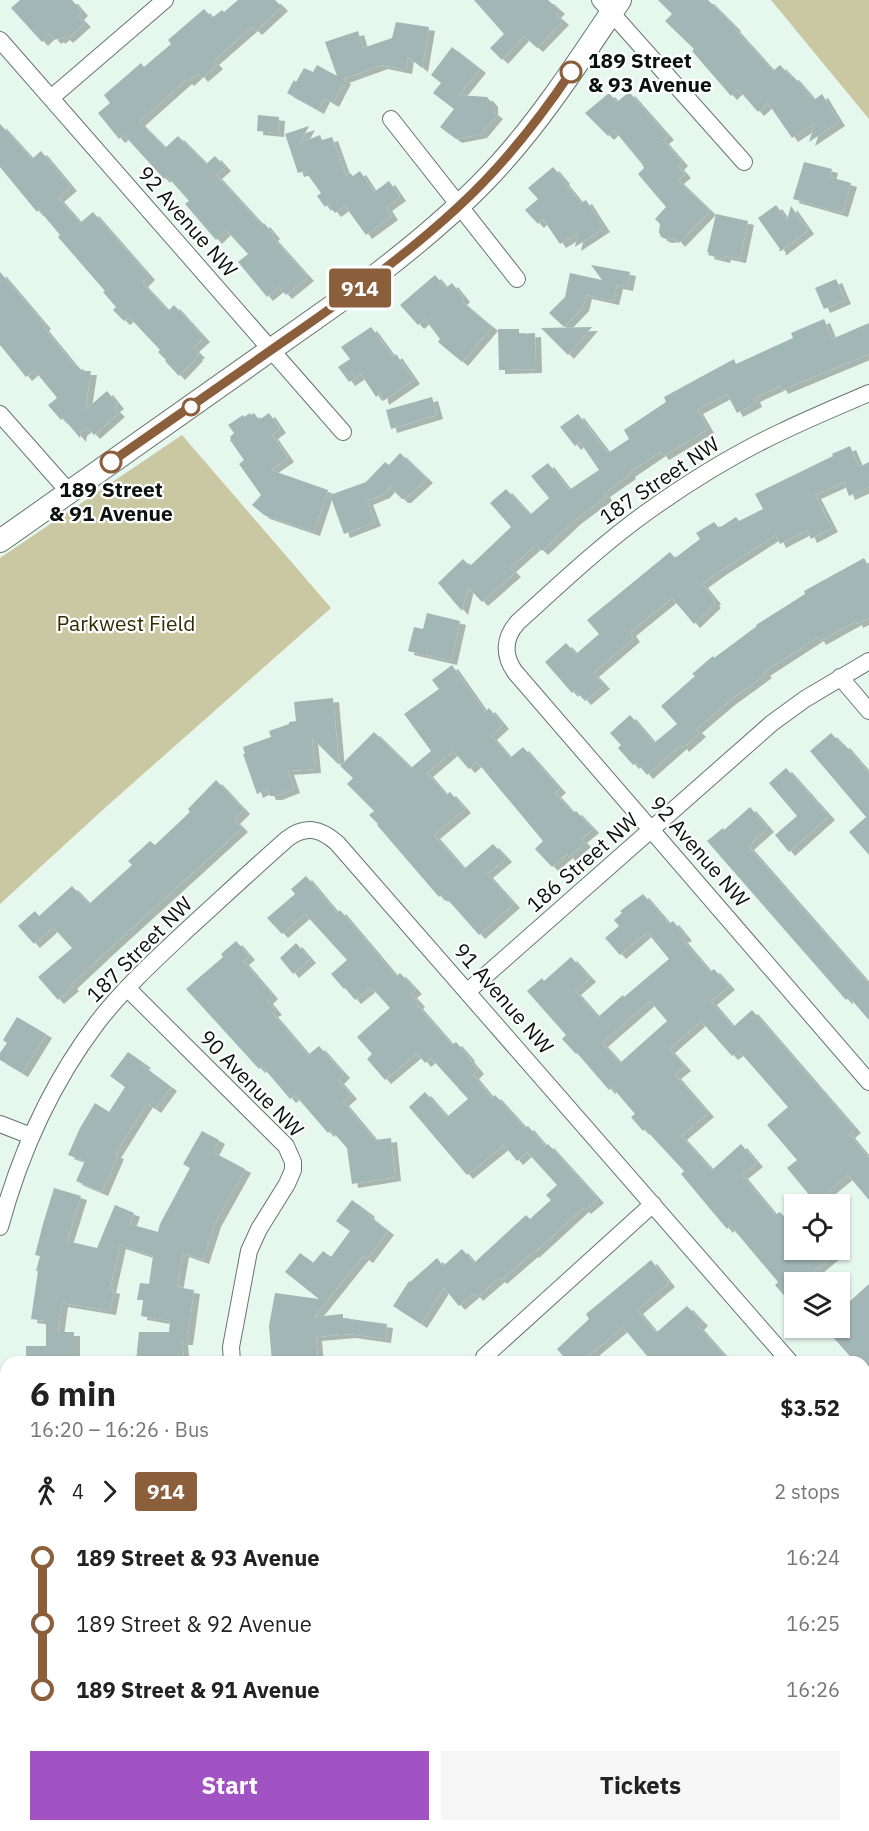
<!DOCTYPE html>
<meta charset="utf-8">
<style>
:root{--surface:#fff;--page:#f6f6f6;--text:#222;--muted:#767676;--accent:#a253c3}
body{margin:0;font-family:"IBM Plex Sans",sans-serif;background:var(--page);color:var(--text);height:100vh;display:flex;flex-direction:column;font-size:22px;white-space:nowrap}
*{box-sizing:border-box;margin:0}
p{font-size:20px;color:var(--muted)}
.icon{flex:none;width:33px;height:33px;fill:none;stroke:currentColor;stroke-width:2;stroke-linecap:round;stroke-linejoin:round}
.map{position:relative;flex:1;overflow:hidden}
.side{position:absolute;left:0px;top:1356px;width:870px;height:476px;display:flex;flex-direction:column;background:var(--surface);border-radius:18px 18px 0 0;box-shadow:0 2px 4px #0004}
.side>*{flex:none}
.badge{padding:0 12px;border-radius:4px;font-size:21px;line-height:39px}
.controls{position:absolute;left:784px;top:1194px;display:grid;gap:12px}
.controls a{display:grid;place-items:center;width:66px;height:66px;border-radius:0px;background:var(--surface);box-shadow:0 2px 4px #0004;font-size:30px}
.map>.badge{position:absolute;translate:-50% -50%;box-shadow:0 0 0 3px #fff}
.legs{display:flex;align-items:center;gap:9px;height:66px;padding:0 30px;font-size:20px}
.legs p{margin-inline-start:auto}
.overview{display:flex;align-items:center;justify-content:space-between;height:102px;padding:0 30px}
h1{font-size:33px;font-weight:700;line-height:45px}
.button{display:flex;gap:12px;margin-top:auto;padding:12px 30px}
.button a{flex:1;height:69px;border-radius:0px;background:var(--accent);color:#fff;font-size:24px;font-weight:700;line-height:69px;text-align:center}
.button a+a{background:var(--page);color:var(--text)}
ul{padding:0 30px;list-style:none}
li{display:flex;align-items:center;gap:21px;height:66px;font-size:22px}
li i{display:grid;place-items:center;width:9px;height:100%;margin:0 8px;background:currentColor}
li i::after{content:'';width:15px;height:15px;margin:-8px;border:4px solid;border-radius:50%;background:var(--surface)}
li p{margin-inline-start:auto}
li:first-child i{background:linear-gradient(#0000 50%,currentColor 0)}
li:last-child i{background:linear-gradient(currentColor 50%,#0000 0)}
.map>svg:first-child{display:block}
</style>
<div class="map">
<svg width="869" height="1831" viewBox="0 0 869 1831">
<defs>
<filter id="shadow"><feDropShadow dx="6" dy="4" stdDeviation="0" flood-color="#0004"/></filter>
</defs>
<rect width="100%" height="100%" fill="#e6f7ee"/>
<path fill="#cac8a2" d="M771,0H869V119Z
M182,435L331,608L107,806L0,904V558Z
M869,1598V1673L864,1689V1613Z
M722,1826H773L788,1830L790,1826H822L821,1831H717Z"/>
<path fill="#a3b6b6" fill-rule="evenodd" filter="url(#shadow)" d="M20,0H72L82,12L78,16L85,23L67,39L64,36L59,40L58,38L55,40L50,34L42,42L11,8Z
M238,0H275L282,7L256,31L252,27L213,61L217,65L202,78L198,73L188,82L186,80L139,122L165,148L178,136L206,164L215,156L225,167L216,175L262,225L264,223L274,235L272,237L308,277L286,295L279,287L267,297L238,262L248,254L226,230L216,240L185,204L189,201L167,176L164,179L124,135L119,139L98,113L110,103L104,95L141,63L144,67L171,44L168,40L204,9L212,18L222,10L224,12Z
M474,0H548L559,10L555,14L563,21L537,48L524,36L502,60L490,48L504,34Z
M658,0H708L735,27L734,28L773,71L780,65L791,77L793,76L814,100L822,94L839,122L809,142L815,123L792,138L768,103L758,112L738,89L731,96L692,51L694,49L665,21L672,14Z
M396,22L429,27L422,68L408,57L406,70L382,65L343,79L345,80L333,103L324,98L318,110L287,93L294,80L296,82L304,68L313,72L317,65L337,76L325,42L358,31L363,48L392,38Z
M452,47L480,69L459,95L487,97L492,103V111L497,115L481,134L456,139L440,127L454,109L433,93L441,83L431,75Z
M629,92L668,136L663,140L682,162L678,166L685,174L678,180L710,211L679,243L675,238L666,239L661,237L659,232L660,224L655,219L666,207L638,174L644,168L642,164L614,130L608,136L585,113L609,93L617,102Z
M258,115L279,117L278,133L257,131Z
M0,124L32,159L41,151L71,187L58,198L80,223L93,212L149,276L142,283L168,311L174,305L204,338L193,348L199,354L196,356L197,357L179,376L165,361L166,360L158,352L160,350L129,317L124,321L113,310L116,307L103,292L105,291L58,237L60,235L39,210L37,212L0,167Z
M309,126L300,143L320,135L322,140L332,137L346,176L350,173L353,176L360,171L374,192L389,181L400,197L386,207L392,216L366,235L345,206L335,213L328,204L325,207L317,196L321,193L305,171L298,173L285,134Z
M804,162L832,169L830,177L851,183L842,213L793,199Z
M553,167L564,180L563,181L581,203L586,200L604,228L575,247L578,233L560,244L543,219L538,224L525,210L538,199L528,188Z
M776,205L787,220L791,206L808,230L781,251H779L780,249L758,218Z
M716,214L748,221L740,259L725,256L724,259L708,255L709,252H707Z
M591,265L630,272L627,287L617,285L613,301L586,295L583,307L564,327L549,313L565,297L570,273L602,280Z
M0,272L45,325L43,327L75,366L77,365L82,371H91L85,410L107,391L118,405L114,408L119,413L94,435L87,427L81,432L80,438L63,418L61,420L48,405L57,398L54,394L34,370L26,377L0,345Z
M435,275L446,288L452,283L464,298L461,301L492,327L462,362L438,342L440,339L425,319L418,325L400,305Z
M836,279L845,300L824,309L815,288Z
M824,319L832,339L869,323V354L782,390L780,386L754,398L756,403L737,413L727,394L697,410L708,429L663,456L660,452L629,473L630,475L604,493L606,497L575,520L542,551L536,545L510,568L515,573L482,602L468,587L462,611L438,583L463,559L470,566L511,527L490,503L506,489L530,515L549,498L531,476L548,463L569,490L599,470L580,442L575,446L560,427L578,414L608,453L629,439L624,430L666,402L664,397L734,359L736,364L793,338L791,333Z
M371,327L393,357L396,354L414,380L383,401L381,393L376,397L361,374L349,382L338,367L350,359L341,347Z
M592,327L568,355L541,328Z
M498,329H519V334L535,333L536,369L499,370Z
M432,397L437,415L391,429L386,410Z
M250,413L251,415L254,413L259,420L269,413L280,429L272,435L288,458L271,470L328,490L314,532L264,515L252,505L261,495L239,464L244,460L230,440L231,439L230,437L234,433L228,425L243,415L244,417Z
M850,446L859,467L869,462V487L849,496L844,482L815,495L832,528L811,539L807,530L780,544L776,535L720,571L702,584L715,600L713,602L715,604L694,624L672,598L630,632L634,638L593,673L604,685L585,701L575,690L572,693L545,662L566,643L576,654L599,634L587,620L670,552L675,558L700,539L696,533L714,522L719,528L736,517L739,521L763,509L755,494L833,456L832,454Z
M400,453L427,479L405,499H402L390,487L384,494L367,501L375,522L344,534L330,495L366,482L385,462L389,465Z
M864,558L869,567V618L857,624L856,621L820,641L818,637L764,672L766,674L729,701L696,729L700,733L683,748L681,745L647,775L636,762L633,765L618,748L621,745L610,733L630,715L654,743L677,724L661,706L695,676L692,674L713,656L714,658L757,626L756,625L805,594L804,591Z
M427,613L460,621L451,661L408,651L414,627L423,629Z
M452,665L485,712L489,708L503,725L491,736L510,758L523,747L560,789L555,793L573,813L576,811L593,829L581,839L585,843L569,857L567,854L552,867L535,849L543,841L478,763L477,762L469,769L453,751L427,773L446,795L450,792L465,809L434,835L464,869L493,844L506,858L487,874L514,904L479,935L449,901L448,902L441,895L439,897L377,825L378,824L369,815L374,811L347,784L353,778L340,766L374,732L411,768L431,751L404,714L439,689L432,680Z
M333,698L339,765L312,738L315,769L288,771L294,789L276,796H270L267,789L257,794L243,754H245L243,747L271,737L269,731L289,724V722L296,721L294,702Z
M831,733L842,745L844,744L869,773V855L849,832L866,817L810,751Z
M786,768L829,816L789,852L775,835L797,816L769,783Z
M216,780L244,810L234,820L242,828L106,952L71,985L73,987L58,1000L38,977L72,948L53,927L34,944L18,926L35,911L39,916L72,886L89,904L132,865L128,861L150,841L155,845L190,812L188,809Z
M750,807L768,828L748,846L869,984V1020L849,997L846,1000L707,841L723,828L724,830Z
M306,876L337,913L340,910L395,975L397,976L400,973L416,990L411,994L419,1003L417,1005L452,1045L456,1042L469,1057L468,1058L478,1070L473,1075L492,1098L495,1095L525,1128L528,1126L545,1146L548,1144L598,1199L585,1210L583,1208L533,1254L532,1253L501,1280L499,1278L477,1297L474,1293L459,1306L444,1288L421,1324L393,1306L409,1281L410,1282L437,1258L443,1266L462,1249L474,1263L526,1215L530,1219L551,1200L546,1195L557,1185L527,1152L517,1161L504,1145L467,1175L409,1107L425,1092L447,1117L468,1099L431,1058L425,1063L417,1053L385,1080L367,1059L372,1054L357,1037L390,1008L371,987L355,1000L345,988L344,989L331,974L347,960L305,914L282,934L267,918L295,894L291,889Z
M643,894L669,924L673,921L686,937L682,939L710,972L714,969L729,986L711,1001L733,1027L752,1010L855,1129L849,1134L869,1158V1200L848,1175L815,1202L787,1168L797,1160L767,1125L788,1107L739,1051L732,1056L701,1021L669,1049L685,1067L675,1075L708,1113L681,1136L712,1170L741,1144L757,1163L742,1175L775,1215L780,1212L795,1229V1250H840L811,1274L817,1282H795V1308L775,1285L778,1282L730,1225L727,1229L711,1210L681,1174L684,1171L645,1129L643,1131L631,1117L635,1114L612,1087L609,1090L577,1053L576,1054L562,1039L566,1035L527,991L542,978L544,981L571,957L590,978L575,991L598,1017L623,995L624,997L669,959L647,932L620,955L605,938L619,926L614,920L622,913L620,911ZM650,1001L667,1021L620,1063L602,1043Z
M236,941L249,956L243,961L272,995L267,1000L276,1011L272,1013L308,1055L319,1046L344,1074L338,1080L351,1095L343,1102L375,1140L391,1138L395,1177L352,1184L347,1148L331,1130L328,1133L295,1095L290,1099L262,1066L259,1069L186,989L223,957L221,954Z
M296,943L310,959L293,974L280,958Z
M17,1017L46,1034L22,1073L0,1060V1053L7,1043L3,1040Z
M128,1052L145,1064L143,1066L171,1087L155,1109L147,1103L115,1154L118,1155L102,1192L76,1181L85,1161L68,1155L80,1128L95,1103L109,1112L125,1087L110,1076Z
M202,1131L219,1140L213,1152L245,1169L215,1223L203,1260L183,1253L177,1287L194,1290L187,1341H182L184,1362H136L139,1332H169L170,1321L141,1316L143,1300H137L140,1283L149,1284L153,1256L120,1245L110,1289L114,1290L110,1311L62,1303L58,1332H74V1362H26V1346H46V1321L31,1319L38,1271H36L40,1256L35,1255L43,1224L54,1188L81,1196L67,1241L97,1248L115,1205L134,1213L130,1224L158,1232L160,1224L190,1168L183,1164Z
M352,1200L369,1213L368,1215L388,1231L367,1259L363,1256L314,1317L343,1314V1318L387,1324L385,1339L350,1334L316,1337L318,1362H272L269,1326L275,1293L319,1299L285,1272L300,1253L313,1263L323,1251L331,1257L350,1231L336,1221Z
M651,1260L669,1283L637,1310L656,1333L687,1306L702,1322L698,1326L730,1362H652L623,1327L581,1362H568L557,1349L589,1319L586,1314Z
M869,1284V1362H855L825,1328H840V1310Z"/>
<g fill="none" stroke-linecap="round" stroke-linejoin="round">
<g stroke="#67766e" stroke-width="10">
<path id="lane" d="M582,1831L586,1826"/>
</g>
<g stroke="#67766e" stroke-width="18">
<path id="street" d="M600,0L744,162
M0,40L343,432
M51,98L165,0
M391,119L517,279
M869,393C839,406 810,418 781,432C734,454 689,482 647,512C601,545 560,584 518,622C504,637 503,655 515,672L869,1082
M0,414L69,492
M840,677L869,711
M127,988L286,1146L293,1162V1170L287,1184L259,1229L249,1251L231,1347L232,1362
M468,991L772,723L805,699L869,661
M0,1124L31,1136
M0,1227C20,1153 51,1084 97,1023C124,988 157,958 189,928C222,898 254,868 287,839C305,825 320,828 337,843L790,1362
M484,1357L653,1204
M864,1446L869,1452
M0,1499L6,1520
M0,1602L6,1600
M206,1826L211,1831
M82,1831L88,1826
M448,1831L453,1826"/>
</g>
<g stroke="#67766e" stroke-width="24">
<path id="secondary" d="M0,541L371,279C417,244 462,207 501,163C546,113 582,56 620,0"/>
</g>
<use href="#lane" stroke="#fff" stroke-width="8"/>
<use href="#street" stroke="#fff" stroke-width="16"/>
<use href="#secondary" stroke="#fff" stroke-width="22"/>
</g>
<g fill="none" stroke-linecap="round" stroke-linejoin="round">
<g stroke="#fff" stroke-width="14">
<path id="line-1" d="M111,462C170,421 229,380 287,339C346,298 404,257 457,208C500,169 538,121 571,72"/>
</g>
<use href="#line-1" stroke="#8b5e3c" stroke-width="9"/>
</g>
<g fill="#fff" stroke="#8b5e3c" stroke-width="3">
<circle cx="571" cy="72" r="10"/>
<circle cx="191" cy="407" r="8"/>
<circle cx="111" cy="462" r="10"/>
</g>
<g text-anchor="middle" dominant-baseline="central" stroke-width="4.5" stroke-linejoin="round" paint-order="stroke">
<g font-size="21" font-weight="bold" fill="#0b110e" stroke="#fff" text-anchor="start">
<text x="588" y="60">189 Street<tspan x="588" dy="24">&amp; 93 Avenue</tspan></text>
<text x="111" y="489" text-anchor="middle">189 Street<tspan x="111" dy="24">&amp; 91 Avenue</tspan></text>
</g>
<g font-size="21" fill="#0b110e" stroke="#fff">
<text transform="translate(188 221) rotate(49)">92 Avenue NW</text>
<text transform="translate(659 480) rotate(-34)">187 Street NW</text>
<text transform="translate(700 851) rotate(49)">92 Avenue NW</text>
<text transform="translate(582 862) rotate(-41)">186 Street NW</text>
<text transform="translate(139 949) rotate(-45)">187 Street NW</text>
<text transform="translate(504 998) rotate(49)">91 Avenue NW</text>
<text transform="translate(252 1083) rotate(46)">90 Avenue NW</text>
</g>
<g font-size="21" fill="#2f2b03" stroke="#fff">
<text x="126" y="623">Parkwest Field</text>
</g>
</g>
</svg>
<div class="controls">
<a><svg class="icon" aria-label="locate" viewBox="0 0 24 24"><circle cx="12" cy="12" r="6"/><path d="M12 2v4M12 18v4M2 12h4M18 12h4"/></svg></a>
<a><svg class="icon" aria-label="layers" viewBox="0 0 24 24"><path d="M12 4l9 5-9 5-9-5zM3 14l9 5 9-5"/></svg></a>
</div>
<b class="badge" style="left:360px;top:288px;background:#8b5e3c;color:#fff">914</b>
<section class="side">
<div class="overview"><div><h1>6 min</h1><p>16:20 – 16:26 · Bus</p></div><b>$3.52</b></div>
<div class="legs"><svg class="icon" aria-label="walk" viewBox="0 0 24 24"><circle cx="13" cy="4" r="2"/><path d="M13 8l-2 6 4 7M11 14l-3 7M7 12l3-4h3l4 4"/></svg>4<svg class="icon" aria-label="forward" viewBox="0 0 24 24"><path d="M9 5l7 7-7 7"/></svg><b class="badge" style="background:#8b5e3c;color:#fff">914</b><p>2 stops</p></div>
<ul>
<li><i style="color:#8b5e3c"></i><b>189 Street &amp; 93 Avenue</b><p>16:24</p></li>
<li><i style="color:#8b5e3c"></i><span>189 Street &amp; 92 Avenue</span><p>16:25</p></li>
<li><i style="color:#8b5e3c"></i><b>189 Street &amp; 91 Avenue</b><p>16:26</p></li>
</ul>
<div class="button"><a>Start</a><a>Tickets</a></div>
</section>
</div>
